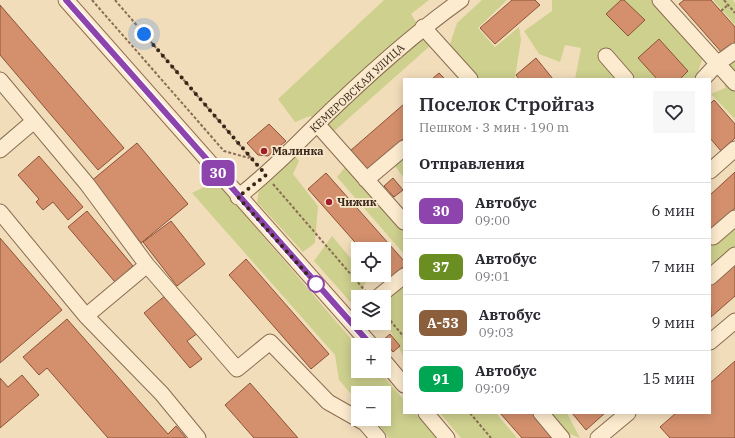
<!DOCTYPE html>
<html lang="ru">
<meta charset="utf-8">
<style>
:root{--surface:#fff;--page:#f7f7f7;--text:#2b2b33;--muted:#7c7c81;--line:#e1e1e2}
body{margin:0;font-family:"IBM Plex Serif",serif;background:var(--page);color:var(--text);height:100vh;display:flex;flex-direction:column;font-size:15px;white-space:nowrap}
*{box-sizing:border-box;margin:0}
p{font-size:13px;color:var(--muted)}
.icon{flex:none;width:22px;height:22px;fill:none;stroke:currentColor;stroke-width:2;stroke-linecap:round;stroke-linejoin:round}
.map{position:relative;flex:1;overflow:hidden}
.side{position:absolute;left:403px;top:78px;width:308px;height:336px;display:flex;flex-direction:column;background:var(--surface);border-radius:0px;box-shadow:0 2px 10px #0003}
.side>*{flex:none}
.badge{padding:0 8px;border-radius:6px;font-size:14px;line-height:26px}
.buttons{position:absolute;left:351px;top:242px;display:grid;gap:8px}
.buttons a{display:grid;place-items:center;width:40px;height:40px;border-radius:0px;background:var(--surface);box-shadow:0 2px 10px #0003;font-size:20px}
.you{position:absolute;width:20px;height:20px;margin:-10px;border:3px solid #fff;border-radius:50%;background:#1a73e8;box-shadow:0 0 0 6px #1a73e833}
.map>.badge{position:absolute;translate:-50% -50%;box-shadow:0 0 0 2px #fff}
h2{padding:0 16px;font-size:15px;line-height:36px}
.round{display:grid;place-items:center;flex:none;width:42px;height:42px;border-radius:0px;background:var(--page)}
.headline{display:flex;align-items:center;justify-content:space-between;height:68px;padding:0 16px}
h1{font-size:19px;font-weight:600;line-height:30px}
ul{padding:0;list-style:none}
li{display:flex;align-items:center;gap:12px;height:56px;padding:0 16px;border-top:1px solid var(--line)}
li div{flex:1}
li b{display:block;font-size:15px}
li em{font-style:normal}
li .badge{min-width:44px;font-weight:700;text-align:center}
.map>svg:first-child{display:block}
</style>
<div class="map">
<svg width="735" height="438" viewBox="0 0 735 438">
<rect width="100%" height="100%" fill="#f2ddbb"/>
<path fill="#ced08e" d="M384,0H429L411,14L431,45L331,134L310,116L295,122L278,99Z
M482,0H507L478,28L495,47L519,27L521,40L515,77L517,79H475L448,50L457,23Z
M552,0H667L707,45L698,72L693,79H575L581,48L565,45L560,62L539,54L524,31L552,11Z
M713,0H733L735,3V25Z
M735,46V119L711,94L725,88V55Z
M404,142V178L388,157Z
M286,145L299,161L293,174L318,206L315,243L303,252L257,202L263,165Z
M352,159L404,215V254L337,177Z
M216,181L358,347V371H379L404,400V413H415L437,438H389L373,419H384V393H358V402L339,380L335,355L192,193Z
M735,211V247L710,266V233Z
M332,236L358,267V275H365L368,278L354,306L314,261Z
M404,270V358L390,330L381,323H384V297Z
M440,413H496L517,438H461Z
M548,413H567L580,438L565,432Z"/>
<path fill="#d4906d" stroke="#8c5237" d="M512,0H535L540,5L495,44L480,28Z
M621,0H624L645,20L628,36L606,14Z
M684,0H711L735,27V43L723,54L679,4Z
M0,5L124,148L98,170L0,55Z
M659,39L688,71L680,79H657L638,58Z
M536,58L553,79H519L516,75Z
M439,73L445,79H432Z
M714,100L735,124V138L721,151L710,138V104Z
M404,104V138L367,171L350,151Z
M269,124L286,141L268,156L258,155L247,143Z
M137,143L188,204L141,243L90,182Z
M39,156L83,207L68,220L53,202L43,210L36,202L39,199L18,175Z
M735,172V208L710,231V195Z
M326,173L404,261V266L388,280L383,275L384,249H361L308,189Z
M393,178L403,190L394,197L384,186Z
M87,211L133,266L115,282L68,227Z
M171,221L205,264L177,286L143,242Z
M0,238L62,310L0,363Z
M246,259L329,354L311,369L229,275Z
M735,264V296L711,317L710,286Z
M166,295L198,333L187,341L202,359L190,368L144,313Z
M67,319L168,434L176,426L186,438H108L47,368L39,375L23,357Z
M390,334L400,346L393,352L383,340Z
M735,361V438H670L660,427L676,413H710V383Z
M22,375L39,395L0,428V378L8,387Z
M250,383L298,438H254L225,405Z
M500,413H535L557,438H522Z
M572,413H605L586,430Z"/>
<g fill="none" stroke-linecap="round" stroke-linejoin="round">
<g stroke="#8a6c53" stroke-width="17">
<path id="minor" d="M66,0L371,345
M660,0L735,83
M423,27L470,79
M606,56L626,79
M703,79L717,64L735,51
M0,80L87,184L147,265L86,316
M317,124L404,222
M0,150L34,121
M710,171L735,149
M366,180L404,148
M238,197C266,175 291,150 316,125C362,80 409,37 461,0
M0,212L86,316L162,394L198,438
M713,237L735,218
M147,265L237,369L270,342L328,402L358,419
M710,277L735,255
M378,297L404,276
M710,342L735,321
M384,361L404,385
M426,413L447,438
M541,413L562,438
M358,419L365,423L378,438
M598,438L628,413"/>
</g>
<path stroke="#8a6c53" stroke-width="2" stroke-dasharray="3 2" stroke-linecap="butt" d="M92,0L224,151L249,158
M115,0L256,164
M724,0L735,13
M721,11L728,5
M273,184L367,293
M384,313L404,337
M470,413L491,438"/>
<use href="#minor" stroke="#fcebce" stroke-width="15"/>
</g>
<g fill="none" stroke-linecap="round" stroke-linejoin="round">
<g stroke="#fff" stroke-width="9">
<path id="line" d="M66,0L371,345"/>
</g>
<use href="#line" stroke="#8e44ad" stroke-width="6"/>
<path stroke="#38261a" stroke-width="4" stroke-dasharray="0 7.2" d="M144,34L266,175L238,197L316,284"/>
</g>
<g fill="#9f1e29" stroke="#f9e8cb" stroke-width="1.5">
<circle cx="264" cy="151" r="4"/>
<circle cx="329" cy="202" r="4"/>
</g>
<circle fill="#fff" stroke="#8e44ad" stroke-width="2" cx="316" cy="284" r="8"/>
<g text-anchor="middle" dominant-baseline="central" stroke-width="3.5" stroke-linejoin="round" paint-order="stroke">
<g font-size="11" fill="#38261a" stroke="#f9e8cb">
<text transform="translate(357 88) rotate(-43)">КЕМЕРОВСКАЯ УЛИЦА</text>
</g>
<g font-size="11" font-weight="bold" fill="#38261a" stroke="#f9e8cb" text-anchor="start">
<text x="272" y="151">Малинка</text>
<text x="337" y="202">Чижик</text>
</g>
</g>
</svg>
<div class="buttons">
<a><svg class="icon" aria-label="locate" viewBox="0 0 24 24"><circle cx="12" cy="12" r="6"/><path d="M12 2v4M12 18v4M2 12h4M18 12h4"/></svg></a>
<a><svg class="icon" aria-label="layers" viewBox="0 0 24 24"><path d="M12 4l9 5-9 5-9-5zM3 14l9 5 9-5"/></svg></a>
<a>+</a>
<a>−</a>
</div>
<div class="you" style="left:144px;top:34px"></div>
<b class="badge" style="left:218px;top:173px;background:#8e44ad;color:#fff">30</b>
<section class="side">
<div class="headline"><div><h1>Поселок Стройгаз</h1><p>Пешком · 3 мин · 190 m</p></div><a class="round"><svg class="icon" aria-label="heart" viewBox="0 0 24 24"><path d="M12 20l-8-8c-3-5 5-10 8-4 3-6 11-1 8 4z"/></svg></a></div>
<h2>Отправления</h2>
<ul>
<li><span class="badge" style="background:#8e44ad;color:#fff">30</span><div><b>Автобус</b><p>09:00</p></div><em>6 мин</em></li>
<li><span class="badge" style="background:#6b8e23;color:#fff">37</span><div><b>Автобус</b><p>09:01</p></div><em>7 мин</em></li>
<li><span class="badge" style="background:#8b5e3c;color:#fff">А-53</span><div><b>Автобус</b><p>09:03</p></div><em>9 мин</em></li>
<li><span class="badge" style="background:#00a651;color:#fff">91</span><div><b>Автобус</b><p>09:09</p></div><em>15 мин</em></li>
</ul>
</section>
</div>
